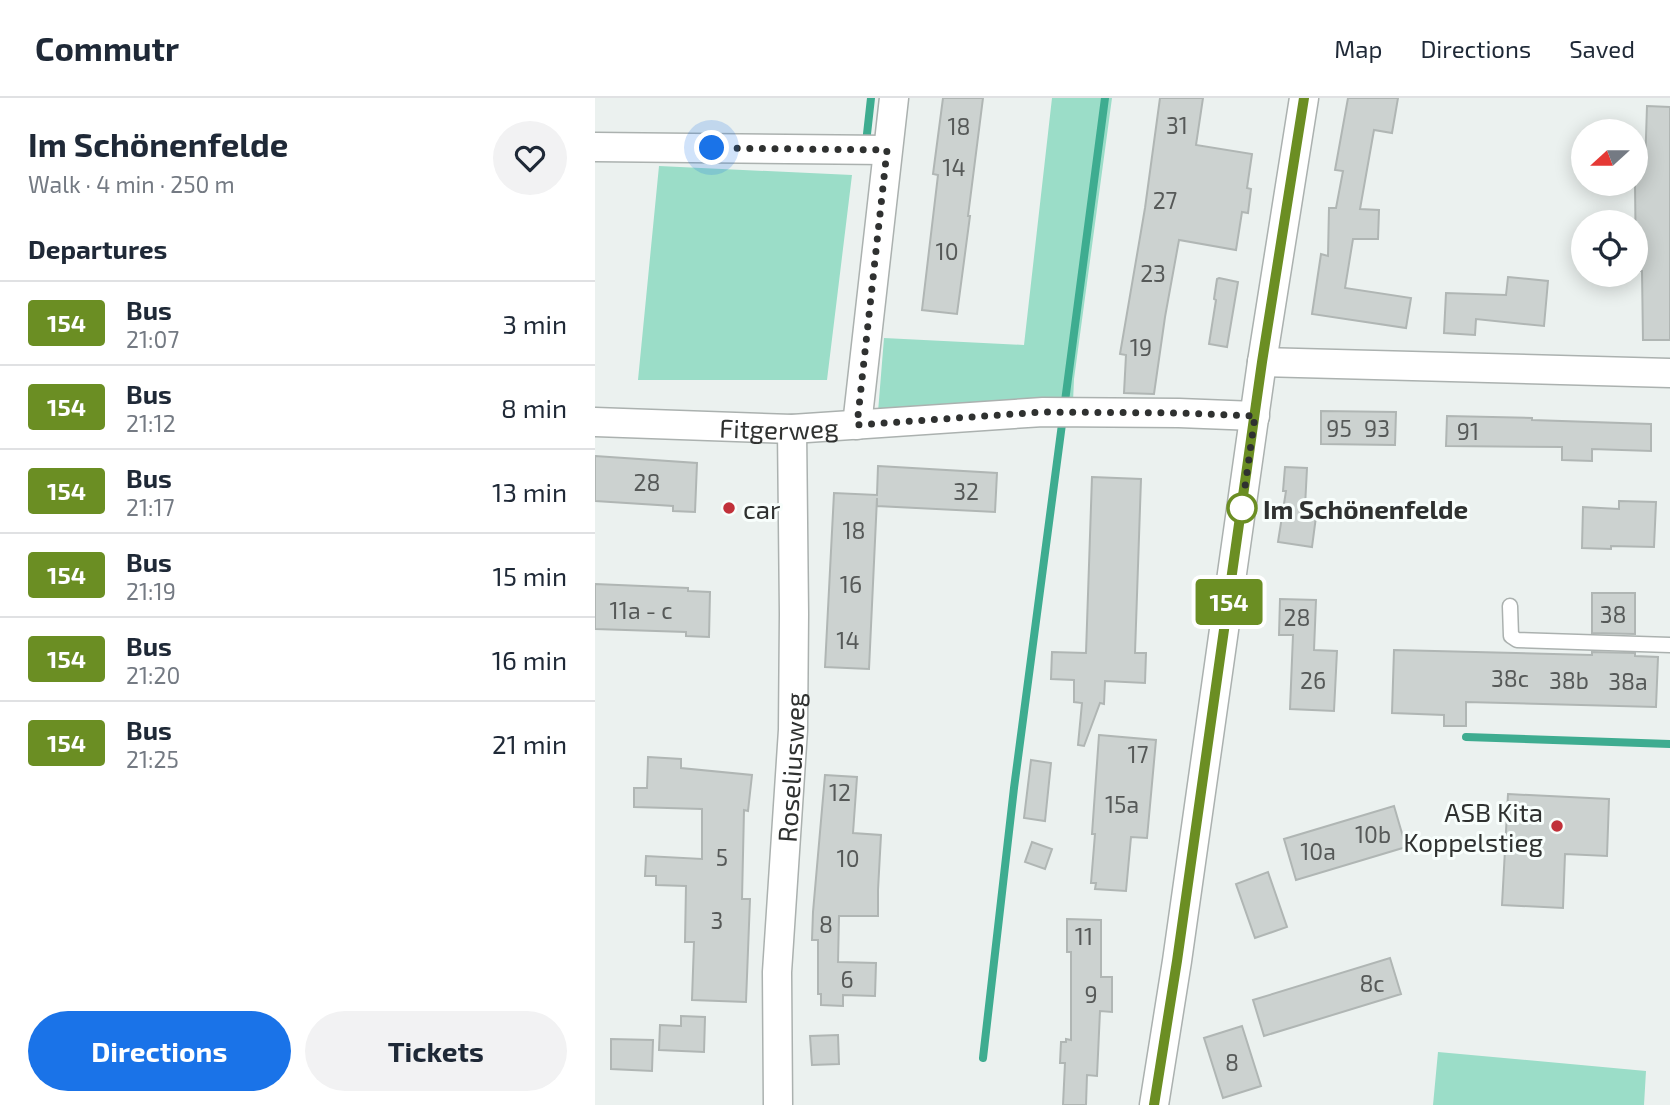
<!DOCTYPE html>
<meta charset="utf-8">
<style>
:root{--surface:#fff;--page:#f2f2f3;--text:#1f2937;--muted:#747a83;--line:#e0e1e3;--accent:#1a73e8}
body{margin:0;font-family:"Exo 2",sans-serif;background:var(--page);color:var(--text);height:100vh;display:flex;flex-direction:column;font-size:26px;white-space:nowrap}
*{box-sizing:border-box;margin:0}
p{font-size:23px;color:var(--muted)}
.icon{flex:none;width:38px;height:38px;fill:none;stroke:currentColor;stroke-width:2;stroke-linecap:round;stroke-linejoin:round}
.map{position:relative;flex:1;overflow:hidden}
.drawer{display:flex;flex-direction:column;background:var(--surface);width:595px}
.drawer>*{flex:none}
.badge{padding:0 14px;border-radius:5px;font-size:24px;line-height:46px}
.needle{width:46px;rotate:249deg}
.buttons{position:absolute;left:976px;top:21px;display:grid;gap:14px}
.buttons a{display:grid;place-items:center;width:77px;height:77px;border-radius:50%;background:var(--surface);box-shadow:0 4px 18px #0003;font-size:35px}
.you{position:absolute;width:35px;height:35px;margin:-18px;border:5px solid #fff;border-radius:50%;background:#1a73e8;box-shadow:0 0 0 10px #1a73e833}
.map>.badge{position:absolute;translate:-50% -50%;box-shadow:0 0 0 4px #fff}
h2{padding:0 28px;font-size:26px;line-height:63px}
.round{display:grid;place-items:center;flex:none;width:74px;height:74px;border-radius:37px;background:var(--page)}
.headline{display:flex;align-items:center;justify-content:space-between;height:119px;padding:0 28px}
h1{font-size:33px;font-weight:700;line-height:52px}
.primary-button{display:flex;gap:14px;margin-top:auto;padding:14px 28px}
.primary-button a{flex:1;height:80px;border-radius:42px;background:var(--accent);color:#fff;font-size:28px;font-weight:700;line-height:80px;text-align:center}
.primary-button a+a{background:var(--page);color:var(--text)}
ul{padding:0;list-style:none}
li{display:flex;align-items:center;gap:21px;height:84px;padding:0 28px;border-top:2px solid var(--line)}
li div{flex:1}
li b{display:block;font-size:26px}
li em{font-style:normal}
li .badge{min-width:77px;font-weight:700;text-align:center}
header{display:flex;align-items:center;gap:42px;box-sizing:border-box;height:98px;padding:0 35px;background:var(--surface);border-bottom:2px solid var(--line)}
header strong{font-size:33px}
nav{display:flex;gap:38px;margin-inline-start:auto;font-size:24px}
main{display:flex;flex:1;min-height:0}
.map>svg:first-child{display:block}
</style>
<header>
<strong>Commutr</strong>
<nav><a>Map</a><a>Directions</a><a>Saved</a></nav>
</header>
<main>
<section class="drawer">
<div class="headline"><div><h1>Im Schönenfelde</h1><p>Walk · 4 min · 250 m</p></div><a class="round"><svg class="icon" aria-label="heart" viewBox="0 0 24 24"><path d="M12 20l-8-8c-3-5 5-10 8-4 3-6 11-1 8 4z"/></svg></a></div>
<h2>Departures</h2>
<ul>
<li><span class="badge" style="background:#6b8e23;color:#fff">154</span><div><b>Bus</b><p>21:07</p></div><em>3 min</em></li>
<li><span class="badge" style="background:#6b8e23;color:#fff">154</span><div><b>Bus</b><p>21:12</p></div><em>8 min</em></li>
<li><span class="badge" style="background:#6b8e23;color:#fff">154</span><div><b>Bus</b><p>21:17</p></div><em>13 min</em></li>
<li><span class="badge" style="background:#6b8e23;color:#fff">154</span><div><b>Bus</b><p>21:19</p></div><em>15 min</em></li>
<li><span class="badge" style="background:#6b8e23;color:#fff">154</span><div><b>Bus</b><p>21:20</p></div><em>16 min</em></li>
<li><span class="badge" style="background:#6b8e23;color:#fff">154</span><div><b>Bus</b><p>21:25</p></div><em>21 min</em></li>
</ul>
<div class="primary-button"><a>Directions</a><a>Tickets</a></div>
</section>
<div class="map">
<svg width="1075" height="1007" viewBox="0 0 1075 1007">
<rect width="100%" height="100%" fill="#ebf1ef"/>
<path fill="#9bddc8" d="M457,0H517L479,281L478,304L283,314L289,240L429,247Z
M64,68L257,77L232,282H43Z
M843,954L1051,973L1049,1007H838Z"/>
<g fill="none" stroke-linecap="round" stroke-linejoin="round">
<path stroke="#3eac90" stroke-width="8" d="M272,36L276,0
M871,639L1075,646
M388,960L419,690L510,0"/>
</g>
<path fill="#ccd2d0" stroke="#b0b6b4" stroke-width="2" d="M348,0H388L373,118H375L362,216L327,212L343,77L338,76Z
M565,0H608L601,47L657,56L652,90L656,91L653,115L647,114L641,152L584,142L570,219L559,296L529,295L531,257L525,256L550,110Z
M753,0H803L797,35L779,32L765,111L784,112L783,141H758L750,190L816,200L811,230L717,216L726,156L733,158L734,110H741L748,73L740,72Z
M1052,8L1075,9V242H1048L1047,173H1041L1040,86L1041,70H1050Z
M913,179L953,183L949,228L881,221L880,237L849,235L851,195L911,197Z
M624,180L643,184L632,249L614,246L621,202L619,201L622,181Z
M726,313L801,314L800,347L726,346Z
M852,318L937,320V322L1056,326V353L997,351V363L967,362V349L851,348Z
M0,358L102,365L100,414L78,413V408L0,403Z
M283,368L402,375L400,414L282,408V400L274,571L230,569L239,395L282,397Z
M690,369L712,370L710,409L722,411L717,449L683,444L691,393H688Z
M497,379L546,381L540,555H551L550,585L510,583L509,606L505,605L489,648L483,647L487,605L479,604V582L456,581L457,554L491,555Z
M1024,403L1061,404L1059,449L1016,448V451L987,450L988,409L1024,411Z
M0,486L93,490V493L115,494L114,539L91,538V534L0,531Z
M997,495H1040V536L997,535Z
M685,501L721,502L719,552L742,553L739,613L695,611L698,537H684Z
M799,552L997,557V554L1040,555V558L1063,559L1061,609L871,604V628H849V617L797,615Z
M504,637L561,642L552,740L536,739L531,793L500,791L501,785H496L500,736H497Z
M53,659L86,661V670L157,677L153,713L149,712L147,801H155L151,904L97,902L99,844H90L91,788L61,787V778H50L51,758L107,761V711L39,709V690H52Z
M436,662L456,665L450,723L429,720Z
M230,677L262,679L258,735L286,737L283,792V818H244L243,864L281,865L280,898L248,897V908L226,907V896H223V842H217L218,814Z
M913,696L1014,701L1012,758L970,756L968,810L907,807Z
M799,708L811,749L701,782L689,741Z
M437,744L457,751L450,771L430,764Z
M673,774L692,829L660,840L641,786Z
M472,821L506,822V879H517V914L505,913L502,978L492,977L491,1007H468L470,965H465L466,944H471V941L476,942V854H472Z
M795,860L806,896L669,938L658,902Z
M86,918L110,919L109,954L64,952L65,927L86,928Z
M647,928L666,988L628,1000L609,940Z
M243,937L244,966L217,967L215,938Z
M16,941L58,942L57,973L16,971Z"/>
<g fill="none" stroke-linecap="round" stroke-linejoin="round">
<g stroke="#abb1af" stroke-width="17">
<path id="service" d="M915,508L916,538L922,542L1075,547"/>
</g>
<g stroke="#abb1af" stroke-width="31">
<g id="minor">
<path d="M0,49L292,52"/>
<path d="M667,264L1075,275"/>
<path id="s1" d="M0,324L197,331L448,314L584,315L660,318"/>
<path d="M262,327L299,0"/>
<path id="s2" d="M183,1007L182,874L198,632L199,516L197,331"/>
<path d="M559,1007L582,863L667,264L709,0"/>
</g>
</g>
<use href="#service" stroke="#fff" stroke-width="14"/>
<use href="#minor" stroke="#fff" stroke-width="28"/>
</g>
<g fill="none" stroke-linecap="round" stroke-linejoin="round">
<g stroke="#fff" stroke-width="16">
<path id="line" d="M559,1007L582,863L667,264L709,0"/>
</g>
<use href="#line" stroke="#6b8e23" stroke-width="10"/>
<path stroke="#2f3130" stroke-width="7" stroke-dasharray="0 12.6" d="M117,50L292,52L262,327L448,314L584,315L660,318L647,410"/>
</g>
<g fill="#c1313a" stroke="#f8fefc" stroke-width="2.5">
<circle cx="134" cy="410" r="7"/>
<circle cx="962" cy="728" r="7"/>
</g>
<circle fill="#fff" stroke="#6b8e23" stroke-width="3.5" cx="647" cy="410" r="14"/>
<g text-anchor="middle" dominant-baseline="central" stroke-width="6" stroke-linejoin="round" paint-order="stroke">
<g font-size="23" fill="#565958">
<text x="582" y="27">31</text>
<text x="364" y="28">18</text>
<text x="359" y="69">14</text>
<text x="570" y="102">27</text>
<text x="352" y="153">10</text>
<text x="558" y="175">23</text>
<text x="546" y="249">19</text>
<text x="744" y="330">95</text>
<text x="782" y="330">93</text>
<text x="873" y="333">91</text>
<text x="52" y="384">28</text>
<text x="371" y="393">32</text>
<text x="259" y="432">18</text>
<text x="256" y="486">16</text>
<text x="46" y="512">11a - c</text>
<text x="1018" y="516">38</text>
<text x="702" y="519">28</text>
<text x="253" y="542">14</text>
<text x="915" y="580">38c</text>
<text x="718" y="582">26</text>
<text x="974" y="582">38b</text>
<text x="1033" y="583">38a</text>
<text x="543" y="656">17</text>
<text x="245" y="694">12</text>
<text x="527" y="706">15a</text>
<text x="778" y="736">10b</text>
<text x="723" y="753">10a</text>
<text x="127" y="759">5</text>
<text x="253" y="760">10</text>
<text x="122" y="822">3</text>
<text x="231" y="826">8</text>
<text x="489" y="838">11</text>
<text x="252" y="881">6</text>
<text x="777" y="885">8c</text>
<text x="496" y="896">9</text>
<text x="637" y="964">8</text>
</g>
<g font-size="26" fill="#2f3130" stroke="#f8fefc">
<text stroke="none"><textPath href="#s1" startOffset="184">Fitgerweg</textPath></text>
<text stroke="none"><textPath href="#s2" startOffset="338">Roseliusweg</textPath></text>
</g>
<g font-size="26" fill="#2f3130" stroke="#f8fefc" text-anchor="start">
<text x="148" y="410">car</text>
<text x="948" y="713" text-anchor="end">ASB Kita<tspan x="948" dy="30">Koppelstieg</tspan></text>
</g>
<g font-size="26" font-weight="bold" fill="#2f3130" stroke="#f8fefc" text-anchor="start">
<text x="668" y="410">Im Schönenfelde</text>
</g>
</g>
</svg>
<div class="buttons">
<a><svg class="needle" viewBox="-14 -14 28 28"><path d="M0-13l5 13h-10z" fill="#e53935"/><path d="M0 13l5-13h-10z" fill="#747a83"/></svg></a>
<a><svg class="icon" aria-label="locate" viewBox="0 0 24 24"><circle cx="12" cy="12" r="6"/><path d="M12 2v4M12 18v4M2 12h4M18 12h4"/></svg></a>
</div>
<div class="you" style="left:117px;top:50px"></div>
<b class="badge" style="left:634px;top:504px;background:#6b8e23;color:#fff">154</b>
</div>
</main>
